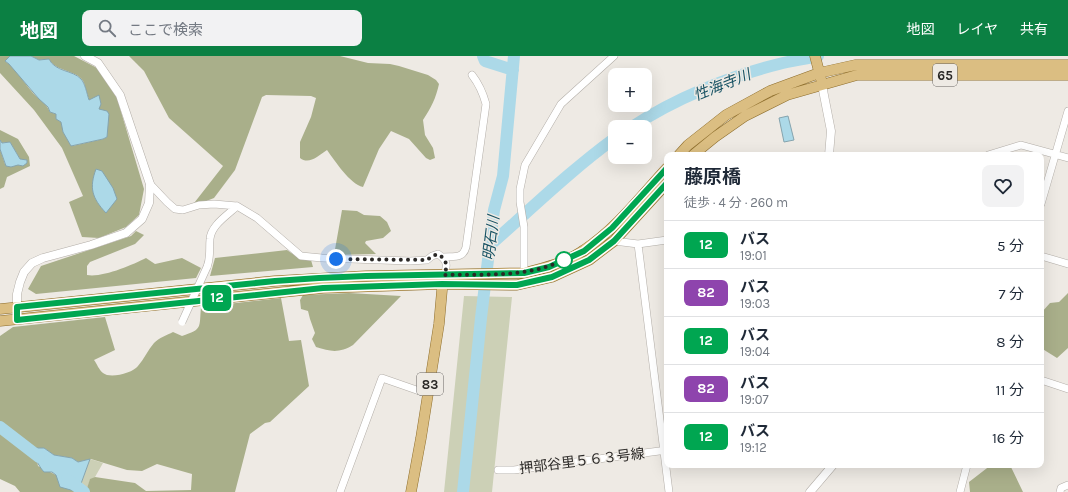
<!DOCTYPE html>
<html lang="ja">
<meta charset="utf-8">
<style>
:root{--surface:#fff;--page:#f2f2f3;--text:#1f2937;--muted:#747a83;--line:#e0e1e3;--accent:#0b8043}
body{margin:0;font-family:Karla,"Noto Sans JP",sans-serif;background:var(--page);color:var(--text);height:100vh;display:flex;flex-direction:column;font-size:15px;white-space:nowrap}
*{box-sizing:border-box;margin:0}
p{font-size:13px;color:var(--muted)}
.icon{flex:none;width:22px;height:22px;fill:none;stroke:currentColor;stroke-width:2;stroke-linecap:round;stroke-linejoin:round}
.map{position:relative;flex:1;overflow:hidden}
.drawer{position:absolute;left:664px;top:96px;width:380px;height:316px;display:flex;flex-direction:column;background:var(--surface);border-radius:8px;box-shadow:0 4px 16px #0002}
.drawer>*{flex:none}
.badge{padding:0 8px;border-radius:6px;font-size:14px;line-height:26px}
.buttons{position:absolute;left:608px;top:12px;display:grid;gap:8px}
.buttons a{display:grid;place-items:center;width:44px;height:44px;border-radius:8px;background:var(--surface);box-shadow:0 4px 16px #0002;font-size:20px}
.you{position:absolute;width:20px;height:20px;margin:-10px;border:3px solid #fff;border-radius:50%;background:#1a73e8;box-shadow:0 0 0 6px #1a73e833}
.map>.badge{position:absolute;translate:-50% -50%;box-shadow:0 0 0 2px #fff}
.round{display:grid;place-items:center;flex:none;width:42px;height:42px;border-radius:8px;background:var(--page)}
.head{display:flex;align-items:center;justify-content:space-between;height:68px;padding:0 20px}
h1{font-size:19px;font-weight:700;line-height:30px}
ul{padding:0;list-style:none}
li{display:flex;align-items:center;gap:12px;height:48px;padding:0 20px;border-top:1px solid var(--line)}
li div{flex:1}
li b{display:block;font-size:15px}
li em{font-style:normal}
li .badge{min-width:44px;font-weight:700;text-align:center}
header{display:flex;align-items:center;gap:24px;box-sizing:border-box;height:56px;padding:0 20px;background:var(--accent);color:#fff}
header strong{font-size:19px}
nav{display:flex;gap:22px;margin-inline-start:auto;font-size:14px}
.search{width:280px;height:36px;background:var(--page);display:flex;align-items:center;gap:10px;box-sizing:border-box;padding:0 14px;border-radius:8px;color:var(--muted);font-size:15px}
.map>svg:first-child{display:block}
</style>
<header>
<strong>地図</strong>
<div class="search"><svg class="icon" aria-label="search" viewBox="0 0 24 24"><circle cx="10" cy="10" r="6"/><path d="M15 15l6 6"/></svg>ここで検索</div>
<nav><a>地図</a><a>レイヤ</a><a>共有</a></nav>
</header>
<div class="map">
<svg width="1068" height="436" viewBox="0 0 1068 436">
<rect width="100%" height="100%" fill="#eeeae4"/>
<path fill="#ccd0b6" d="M464,240L512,241L492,436H444Z
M90,403L103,407L95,421L90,424L86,435L80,431Z"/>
<path fill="#a9af8a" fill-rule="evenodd" d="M0,0H10L5,5C17,13 24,27 33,37C39,43 47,48 50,56L56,58L61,66L72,90L103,83L107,81V70L92,43L89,44C87,39 85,28 83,25C77,14 56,16 49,3L39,4L31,0H74L97,12L117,42L144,133L139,159L126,171L99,182L82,181L69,146L83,140L62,92L34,54L0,17Z
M129,0H340L368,7L390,8L399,10L428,19L436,24L439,28C436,42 431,52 423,64L425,79L433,92L435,102L430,104L426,102L409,83L391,75L379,93L363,131C350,128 335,105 327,94C318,100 309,109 300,102V86L311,61L316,42L311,40L266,39L262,41L235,114L214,142L191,151L223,110L169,62L144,15Z
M0,74L18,83L29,101L30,110L7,121L4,131L0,133V93L5,108L23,104L20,103L10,86L2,87L0,84Z
M342,154L357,155L364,159L380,160L387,166L391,175L383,182L366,185L365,187L376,198L334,199Z
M136,175L144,179L135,188L90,206L87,210V219C102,222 132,209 146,202L155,208L182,202L201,212L196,222L36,238L28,233L41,210L131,180Z
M287,194L300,203L311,204L313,211L210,220L215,202Z
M349,237L401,240L353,289C340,297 331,296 316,291L312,283L315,277L310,263L308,255L301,253L300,244L303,239Z
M1068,237V292L1057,302L1041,292V257L1050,247L1059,246Z
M281,242L289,285L301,284L309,330L270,366L265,367L250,378L235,436H20L15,430L0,423V280L13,271L105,261L115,294L94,304C97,308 99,314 103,317C110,323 133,317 138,310C144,303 148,294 154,287C159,282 167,279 173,276L182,280C203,273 199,272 201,251ZM27,391L31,392H44L54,399L72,402L78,406L91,403L127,414L142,415L157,408L192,418L191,434L146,435L135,427L95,421L90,423L86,435L80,431L78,436L56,419L38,410L37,405L27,397Z
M991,409H1010L1023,436H970L969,426Z"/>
<path fill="#acd9e8" stroke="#85a4ae" d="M10,0H31L39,4L49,3C55,16 73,14 81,23C85,27 87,38 89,44L99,39L101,48L99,53L107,55L109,58L107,81L103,83L71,90L63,76L61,66L56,63V58L50,56L48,51L39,43L9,8L5,5Z
M788,60L794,84L784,86L779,62Z
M0,84L2,87L10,86L20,103L27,104V107L23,110L18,109L11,111L6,110L0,93Z
M96,113L102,115L113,132L117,143L106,157C92,142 89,132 96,113Z
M27,390L31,392H44L54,399L72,402L78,406L90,403L78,436L60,431L56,419L52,416H44C40,412 39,408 36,405C33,400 28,397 25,392Z"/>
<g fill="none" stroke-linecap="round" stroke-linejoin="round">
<path stroke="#acd9e8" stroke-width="12" d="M483,0L485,5L513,14
M632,71C674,43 730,20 779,8C791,5 805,3 818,0
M490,189C531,153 571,114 615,82
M0,371L39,401
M67,423L84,436
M463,436L481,262L494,154L503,120L514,0"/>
<g stroke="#b3aea8" stroke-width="8">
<path id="minor" d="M988,99L1021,89L1068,102
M150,128L167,146L175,153L183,154L199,149L214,148L237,150L257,162L301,200L322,202L410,205L427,204L432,200L438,198C447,204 448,209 444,219
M1041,148L1068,55
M614,185L638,188L667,184
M638,188L669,436
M1041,200L1068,208
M443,201C454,200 463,203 466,191L486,48C483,37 479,28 472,19
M207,211C211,201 209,193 210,183C211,169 228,159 237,150
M524,217V171L520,146V133L525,109L561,48L614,0
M1041,324L1068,333
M498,414H514L667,394
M340,436L382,322L428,338
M960,436L967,409
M1060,436L1061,432L1068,429"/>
</g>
<g stroke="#b3aea8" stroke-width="9">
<path id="tertiary" d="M822,29L831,75L829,99
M17,264V238L20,226L24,216L32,207L43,202L91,189L126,177L142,163L149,147L150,128L120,39L98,7L85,0
M810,436L833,409"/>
</g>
<g stroke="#8e6e2c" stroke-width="11">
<path id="primary" d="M815,0L821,23
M679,99L688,89L726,59L770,35L819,17L855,9H1068
M693,99L715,81L745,60L787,39L857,19H1068
M0,253L275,225L366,220L524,217C544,212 568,206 584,194C616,173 641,140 667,112
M0,265L323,232L442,228L517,229L552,221L589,204L614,185L667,127
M411,436L421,382L439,268L443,223"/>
</g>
<use href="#minor" stroke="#fff" stroke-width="7"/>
<use href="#tertiary" stroke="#fff" stroke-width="8"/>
<use href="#primary" stroke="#dbbe82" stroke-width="10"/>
<g stroke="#b3aea8" stroke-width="8" stroke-linecap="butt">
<path id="minor-bridge" d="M182,266L207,211"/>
</g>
<use href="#minor-bridge" stroke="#fff" stroke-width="7"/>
</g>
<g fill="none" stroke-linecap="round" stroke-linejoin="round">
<g stroke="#fff" stroke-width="9">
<path id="line" d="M667,112L612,172L584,195L549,211L524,217L366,220L319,222L275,225L17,251V264L323,232L442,228L517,229L552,221L589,204L614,185L667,127"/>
</g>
<use href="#line" stroke="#00a651" stroke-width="6"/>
<path stroke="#2b2927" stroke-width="4" stroke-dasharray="0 7.2" d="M336,203L427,204L432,200L438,198C447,204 448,210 444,219C484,218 527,222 564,204"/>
</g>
<circle fill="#fff" stroke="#00a651" stroke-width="2" cx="564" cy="204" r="8"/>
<g text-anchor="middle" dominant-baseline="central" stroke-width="3" stroke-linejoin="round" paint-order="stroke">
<g fill="#eeeae4" stroke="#666360" stroke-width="1">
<rect x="933" y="8" width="24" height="22" rx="3"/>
<rect x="417" y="317" width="26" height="22" rx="3"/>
</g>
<g font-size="13" font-weight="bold" fill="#2b2927">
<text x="945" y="19">65</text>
<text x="430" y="328">83</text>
</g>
<g font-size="14" fill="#2b2927" stroke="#eeeae4">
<text transform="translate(582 405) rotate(-7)">押部谷里５６３号線</text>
</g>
<g font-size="15" font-style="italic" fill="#185364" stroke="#eeeae4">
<text transform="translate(722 29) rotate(-22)">性海寺川</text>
<text transform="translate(491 182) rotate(-83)">明石川</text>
</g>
</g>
</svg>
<div class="buttons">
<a>+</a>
<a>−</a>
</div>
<div class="you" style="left:336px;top:203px"></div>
<b class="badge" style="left:217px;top:242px;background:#00a651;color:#fff">12</b>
<section class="drawer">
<div class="head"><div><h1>藤原橋</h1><p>徒歩 · 4 分 · 260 m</p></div><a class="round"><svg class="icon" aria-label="heart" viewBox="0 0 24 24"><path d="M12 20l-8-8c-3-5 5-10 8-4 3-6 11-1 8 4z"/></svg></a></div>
<ul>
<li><span class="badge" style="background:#00a651;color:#fff">12</span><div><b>バス</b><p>19:01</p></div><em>5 分</em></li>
<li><span class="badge" style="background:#8e44ad;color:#fff">82</span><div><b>バス</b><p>19:03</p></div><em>7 分</em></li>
<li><span class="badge" style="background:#00a651;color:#fff">12</span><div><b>バス</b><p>19:04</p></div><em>8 分</em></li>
<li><span class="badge" style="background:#8e44ad;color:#fff">82</span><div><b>バス</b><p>19:07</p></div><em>11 分</em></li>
<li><span class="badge" style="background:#00a651;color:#fff">12</span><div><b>バス</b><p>19:12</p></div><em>16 分</em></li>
</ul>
</section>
</div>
